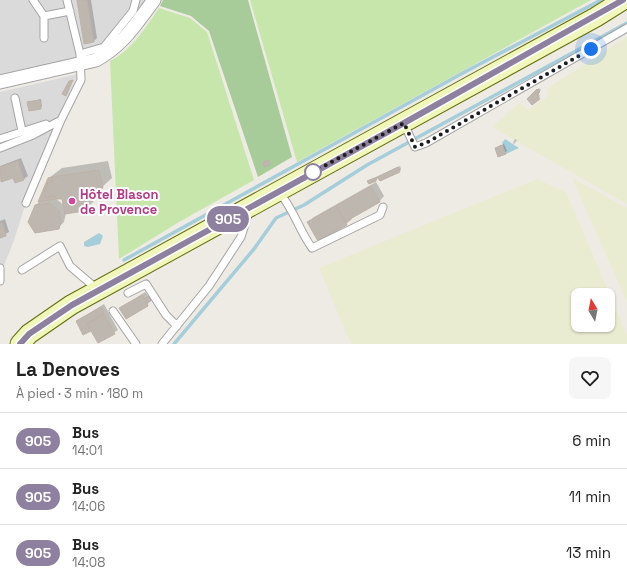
<!DOCTYPE html>
<html lang="fr">
<meta charset="utf-8">
<style>
:root{--surface:#fff;--page:#f6f6f6;--text:#222;--muted:#767676;--line:#e0e0e0}
body{margin:0;font-family:"Space Grotesk",sans-serif;background:var(--page);color:var(--text);height:100vh;display:flex;flex-direction:column;font-size:15px;white-space:nowrap}
*{box-sizing:border-box;margin:0}
p{font-size:13px;color:var(--muted)}
.icon{flex:none;width:22px;height:22px;fill:none;stroke:currentColor;stroke-width:2;stroke-linecap:round;stroke-linejoin:round}
.map{position:relative;height:344px;overflow:hidden}
.panel{display:flex;flex-direction:column;background:var(--surface);flex:1}
.panel>*{flex:none}
.badge{padding:0 8px;border-radius:13px;font-size:14px;line-height:26px}
.needle{width:26px;rotate:350deg}
.tools{position:absolute;left:571px;top:288px;display:grid;gap:8px}
.tools a{display:grid;place-items:center;width:44px;height:44px;border-radius:8px;background:var(--surface);box-shadow:0 1px 3px #0004;font-size:20px}
.you{position:absolute;width:20px;height:20px;margin:-10px;border:3px solid #fff;border-radius:50%;background:#1a73e8;box-shadow:0 0 0 6px #1a73e833}
.map>.badge{position:absolute;translate:-50% -50%;box-shadow:0 0 0 2px #fff}
.round{display:grid;place-items:center;flex:none;width:42px;height:42px;border-radius:8px;background:var(--page)}
.overview{display:flex;align-items:center;justify-content:space-between;height:68px;padding:0 16px}
h1{font-size:19px;font-weight:700;line-height:30px}
ul{padding:0;list-style:none}
li{display:flex;align-items:center;gap:12px;height:56px;padding:0 16px;border-top:1px solid var(--line)}
li div{flex:1}
li b{display:block;font-size:15px}
li em{font-style:normal}
li .badge{min-width:44px;font-weight:700;text-align:center}
.map>svg:first-child{display:block}
</style>
<div class="map">
<svg width="627" height="344" viewBox="0 0 627 344">
<rect width="100%" height="100%" fill="#eeebe4"/>
<path fill="#dbdada" d="M0,0H149L125,30L98,55L0,77Z
M78,74L40,159L14,240L0,276V92Z"/>
<path fill="#e9ecd0" fill-rule="evenodd" d="M627,37V204L492,127L519,103L528,110L547,97L549,87Z
M572,178L627,208V302Z
M537,179L566,192L627,335V344H351L319,268ZM578,295H608V325H578Z"/>
<path fill="#c7e6ac" d="M250,0H591L297,162Z
M159,8L190,18L207,32L254,180L179,222L119,259L110,61C132,50 145,28 159,8Z"/>
<path fill="#a8cb9a" d="M163,0H248L292,157L258,177L209,31L191,16L160,6Z"/>
<path fill="#a6cdda" d="M505,139L519,148L506,154L502,143Z
M99,233L103,236L100,244L88,247L84,246V242Z"/>
<path fill="#0003" fill-rule="evenodd" d="M78,0H91L97,38L94,41Z
M539,88L541,90L538,93L540,96L532,104L534,92Z
M41,99L42,106L41,108L28,102Z
M515,139L517,140L514,144L513,143Z
M504,144L507,151L505,153L496,148Z
M21,158L28,176L24,179L15,182L14,177L2,181L0,166Z
M108,161L112,178L102,187L93,189L94,201L85,210L66,213L64,222L58,228L35,206L41,200L49,178L62,168ZM55,198H63L65,206Z
M400,166L401,169L400,171L380,180L379,177L376,180L369,181Z
M376,182L384,196L379,202L351,217L352,219L346,224L308,222L314,217Z
M5,219L9,232L0,237V221Z
M145,292L148,296L154,293L155,295L147,305L121,308Z
M104,304L118,330L98,342L91,330L84,334L77,321Z"/>
<g fill="none" stroke-linecap="round" stroke-linejoin="round">
<path stroke="#a6cdda" stroke-width="3.5" d="M124,260L461,74L601,0
M174,344L254,249L276,218L304,205L367,165L627,23"/>
</g>
<path fill="#beb7b0" stroke="#bfb2a7" d="M77,0H87L94,42L84,44Z
M73,80L66,96L62,94L69,81Z
M537,89L540,92L537,95L540,99L532,105L527,99Z
M40,100L41,109L29,111L27,102Z
M502,145L506,154L498,157L495,148Z
M269,160L270,165L264,167L263,162Z
M18,161L24,180L15,183L13,178L1,182L0,167Z
M398,167L400,172L380,181L377,177Z
M99,170L103,188L82,191L85,211L65,214L62,199H55V196L46,197L45,190L48,182H53L52,177Z
M52,177L53,182H48L45,190L46,197L55,196V199L38,202L48,178Z
M377,177L376,181L369,184L367,181Z
M371,186L380,202L345,222L336,206Z
M49,203L59,211L61,221L59,229L35,233L28,222L35,205Z
M336,206L347,225L318,241L307,222Z
M2,222L6,236L0,238V223Z
M142,295L144,299L150,296L152,300L147,303L148,306L126,319L119,308Z
M101,307L104,314L87,324L91,331L83,335L76,321Z
M104,314L115,334L98,343L87,324Z"/>
<g fill="none" stroke-linecap="round" stroke-linejoin="round">
<g stroke="#a4a4a4" stroke-width="9">
<path id="service" d="M33,0L44,16L70,11
M44,16V38
M80,54L104,47L133,11L136,0
M15,98L22,131
M404,124L415,147L426,143L627,28
M0,139L46,124
M0,148L33,135L61,120L81,80L80,54L67,0
M279,192C293,208 299,230 312,248L380,215L383,207
M26,203L61,120
M0,268V281
M22,270L60,246L70,266L98,290
M128,293L146,284L166,315L177,326
M113,311L136,344
M162,344L209,286L241,237L249,212"/>
</g>
<g stroke="#a4a4a4" stroke-width="15">
<path id="minor" d="M0,82L96,60C124,44 135,25 154,0"/>
</g>
<g stroke="#616e0a" stroke-width="21">
<path id="secondary" d="M20,344L29,334L71,305L596,17L623,0"/>
</g>
<use href="#service" stroke="#fff" stroke-width="7"/>
<use href="#minor" stroke="#fff" stroke-width="13"/>
<use href="#secondary" stroke="#f1f6ba" stroke-width="19"/>
</g>
<g fill="none" stroke-linecap="round" stroke-linejoin="round">
<g stroke="#fff" stroke-width="9">
<path id="line" d="M20,344L29,334L72,305L404,123L623,0"/>
</g>
<use href="#line" stroke="#8e81a0" stroke-width="6"/>
<path stroke="#1d1d1d" stroke-width="4" stroke-dasharray="0 7.2" d="M313,172L404,123L415,147L426,143L591,49"/>
</g>
<circle fill="#fff" stroke="#8e81a0" stroke-width="2" cx="313" cy="172" r="8"/>
<circle fill="#d1479c" stroke="#fff" stroke-width="1.5" cx="72" cy="201" r="4"/>
<g text-anchor="middle" dominant-baseline="central" stroke-width="4" stroke-linejoin="round" paint-order="stroke">
<g font-size="13" font-weight="bold" fill="#b23c85" stroke="#fff" text-anchor="start">
<text x="80" y="194">Hôtel Blason<tspan x="80" dy="15">de Provence</tspan></text>
</g>
</g>
</svg>
<div class="tools">
<a><svg class="needle" viewBox="-14 -14 28 28"><path d="M0-13l5 13h-10z" fill="#e53935"/><path d="M0 13l5-13h-10z" fill="#767676"/></svg></a>
</div>
<div class="you" style="left:591px;top:49px"></div>
<b class="badge" style="left:228px;top:219px;background:#8e81a0;color:#fff">905</b>
</div>
<section class="panel">
<div class="overview"><div><h1>La Denoves</h1><p>À pied · 3 min · 180 m</p></div><a class="round"><svg class="icon" aria-label="heart" viewBox="0 0 24 24"><path d="M12 20l-8-8c-3-5 5-10 8-4 3-6 11-1 8 4z"/></svg></a></div>
<ul>
<li><span class="badge" style="background:#8e81a0;color:#fff">905</span><div><b>Bus</b><p>14:01</p></div><em>6 min</em></li>
<li><span class="badge" style="background:#8e81a0;color:#fff">905</span><div><b>Bus</b><p>14:06</p></div><em>11 min</em></li>
<li><span class="badge" style="background:#8e81a0;color:#fff">905</span><div><b>Bus</b><p>14:08</p></div><em>13 min</em></li>
</ul>
</section>
